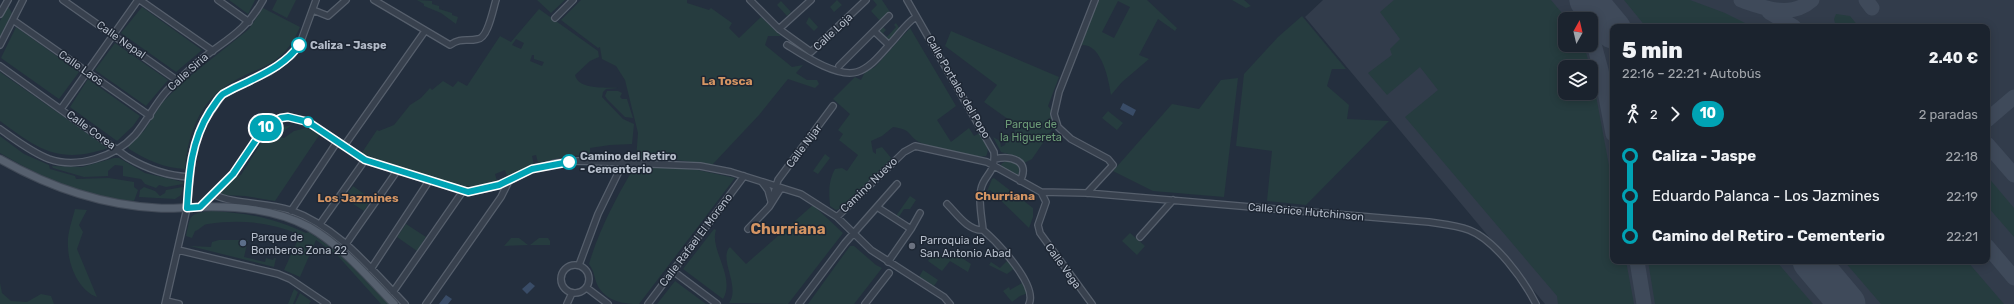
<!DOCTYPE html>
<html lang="es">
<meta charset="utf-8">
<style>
:root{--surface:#1b232e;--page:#242b36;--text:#f1f3f6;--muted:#a0a4aa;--line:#39404a}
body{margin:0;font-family:Rubik,sans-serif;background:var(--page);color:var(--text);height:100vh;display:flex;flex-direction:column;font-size:15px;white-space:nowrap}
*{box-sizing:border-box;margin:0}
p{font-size:13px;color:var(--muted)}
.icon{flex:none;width:22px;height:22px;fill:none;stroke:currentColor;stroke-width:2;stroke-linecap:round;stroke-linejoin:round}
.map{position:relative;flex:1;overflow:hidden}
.sheet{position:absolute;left:1610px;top:24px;width:380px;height:240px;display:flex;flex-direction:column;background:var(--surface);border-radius:8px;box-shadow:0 2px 10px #0003,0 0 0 1px var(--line)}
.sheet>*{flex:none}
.badge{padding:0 8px;border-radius:13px;font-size:14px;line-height:26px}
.needle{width:26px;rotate:8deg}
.tools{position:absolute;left:1558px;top:12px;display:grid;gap:8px}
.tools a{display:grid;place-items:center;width:40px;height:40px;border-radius:8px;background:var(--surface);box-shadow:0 2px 10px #0003,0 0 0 1px var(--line);font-size:20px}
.map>.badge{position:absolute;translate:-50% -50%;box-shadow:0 0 0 2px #fff}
.legs{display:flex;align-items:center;gap:6px;height:44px;padding:0 12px;font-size:13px}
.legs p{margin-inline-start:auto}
.summary{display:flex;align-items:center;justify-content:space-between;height:68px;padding:0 12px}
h1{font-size:22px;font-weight:800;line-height:30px}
ul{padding:0 12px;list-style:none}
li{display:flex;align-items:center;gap:14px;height:40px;font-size:15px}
li i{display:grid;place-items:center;width:6px;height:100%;margin:0 5px;background:currentColor}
li i::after{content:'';width:10px;height:10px;margin:-5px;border:3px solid;border-radius:50%;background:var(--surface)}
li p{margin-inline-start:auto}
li:first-child i{background:linear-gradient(#0000 50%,currentColor 0)}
li:last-child i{background:linear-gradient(currentColor 50%,#0000 0)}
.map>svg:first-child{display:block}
</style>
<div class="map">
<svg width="2014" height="304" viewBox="0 0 2014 304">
<rect width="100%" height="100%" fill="#242f3e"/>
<path fill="#323c4b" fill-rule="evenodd" d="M1323,0H2014V304H1545L1305,17ZM1565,19H1591V45H1565ZM1613,27H1987V261H1613ZM1565,67H1591V93H1565Z"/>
<path fill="#263c3f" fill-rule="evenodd" d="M229,0H255L248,14Z
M277,0H296L287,18L272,10Z
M417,0L432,1V4L439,6V9L452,13V15L458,17L456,24L441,13L424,6V4Z
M537,0H565L551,13Z
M581,0H687V3L709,10L711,8L732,23L729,28L739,38L761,17L781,36H768L765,45L792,67L803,65L796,73L807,80H817L819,84L815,88L788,79L759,115L712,165L677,160L636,159L638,133L625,80L616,66L602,59L600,47L598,48L561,20Z
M837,0L842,5L834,12L830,7Z
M873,0H882L890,12L881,22L871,11L877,5Z
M1098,0H1147L1177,28L1175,31L1158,19L1139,55L1149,59L1122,82L1111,95C1109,81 1102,44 1082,45L1079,48ZM1118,1L1130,7L1114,38L1102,32Z
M1232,0H1244L1251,6L1246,8Z
M1394,0H1551L1567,19H1565V45H1584L1590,67H1565V93H1591V69L1613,187V261H1626L1634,304H1558L1557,296L1405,117L1438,90L1420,67L1387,95L1368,73L1392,55L1390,49L1400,39L1380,12Z
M1624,0H1690L1725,13L1753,27H1646Z
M781,1L791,12L787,16L777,5Z
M8,6L12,13L0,37V21Z
M142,7L202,50L176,72L121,33Z
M263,8L300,27C281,72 255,64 222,89C197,107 187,140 185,169C164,168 147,160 129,149L128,146L144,131L162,103L184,81L249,29Z
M539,9L598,51L599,57L590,61L575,75C578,90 606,87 618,88L606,89L603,92L602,97L623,119L634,124L632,144L610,145L590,148V155L567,156L538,163L536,155L532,156L534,165L507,176L505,170L495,174L497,181L481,186L463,187L361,154L377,130L379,131L394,125L410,105L421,98L430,88L432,90L443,81L453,87L458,81L467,86L500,36L511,42ZM516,39L524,43L521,49L512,45ZM532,55H534V59L544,62L542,66L530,61Z
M1836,14L1850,16L1859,27H1836L1834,19Z
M1302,16L1346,69H1332L1327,86L1349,105L1347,119L1389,121L1306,205L1267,201L1272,151L1236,146L1244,74L1278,37Z
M809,17L818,27L814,31L806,23Z
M896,23L900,29L888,41L877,30L882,26L886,30L883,33L887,37L896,27L894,25Z
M16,27L79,72L59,99L1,58Z
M910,28L956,106L937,120L951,142L969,128L974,136L980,133C984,140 991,148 986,156C979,159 927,146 919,142C906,134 913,130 893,127L882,136L871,141L873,152L876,154V149L882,147L892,159L839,209L836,210L830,206C829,192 828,182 835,169L842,168L847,171L858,155L839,140L843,134L838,130L850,114L833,99L855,77L861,80L865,72L875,67Z
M951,31L1059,77L1048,106L1051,110L1053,128L1032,159L1024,163L1016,156L1001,152L993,137L1000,141L1001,147L1005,145L1006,141L1015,131L1012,122L984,102L997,85L945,46Z
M115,43L168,80L146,106L95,70Z
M0,72L108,148C59,165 38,149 0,121Z
M1238,78L1224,197L1153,191L1113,171L1172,104L1199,109L1221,80Z
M88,79L140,116L133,126L117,141L70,107Z
M607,91H618L622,93L620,97L622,99H627L633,118L625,117L607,99L605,96Z
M1108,111L1123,123L1117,130L1102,118Z
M292,125L282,132H277L273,129Z
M306,128L320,134L275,201L245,196L223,195L221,193V191L236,176L241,175L266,135L284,138L294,131Z
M0,136L24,154L49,165L50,169L75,176L76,179L109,178L134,182V187L138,190L134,201C85,196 42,178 0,153Z
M825,154L830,158L818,174L813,171Z
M114,158H119L145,173L183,182V184L166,187L159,185L156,188L145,184L141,179L123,176V166L115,165L108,171V176L84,177L53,168L52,166L82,167Z
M1006,161C1014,161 1022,166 1018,175H1015L1002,167L1001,164Z
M652,166L698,170L735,178L639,304C624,304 609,302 599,288C594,280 595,272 589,264C599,230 615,200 633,169Z
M1987,176L2014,208V237L1987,206Z
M994,178L1033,208V217L1029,228L990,190L987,191L992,179Z
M353,186L371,199L364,211L344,198Z
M144,187L155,191L160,196L165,193L166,190L183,187L181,195L175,199L139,197L140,190Z
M910,196L916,200L910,209H904L898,218L896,216Z
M813,205L843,233L788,304L729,303C741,287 718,258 730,247L746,264Z
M75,209L87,210L79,225L83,232L77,249L97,297C79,291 68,265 68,246C67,234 72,221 75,209Z
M212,211C248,213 274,218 306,233L309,232L339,253L389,304H381L337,255L316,240L300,277L284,270L300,235C272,222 239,219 208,224C203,224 200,230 195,231L192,238L186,236C191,213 189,214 212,211Z
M406,224L426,237L417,251L397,237Z
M714,229L716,230C709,249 736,277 723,299L683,269Z
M1130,233L1145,246L1137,255L1122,241Z
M511,238H519L528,245L504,246Z
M539,238H548L550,241V245H530Z
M219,240H248L244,257L265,262L266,258L273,260L274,258H276L274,267L190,246L211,247L212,242Z
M850,246H854L876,265L882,268L854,304H808Z
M934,251L947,259L953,252L971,264L968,272L950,261L942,271L928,261Z
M1008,260L1015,268L1007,274L989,265L991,262L1000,268Z
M1648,261H1776L1813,304H1655Z
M1844,261H1967L2004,304H1881Z
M923,270L938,280L934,286L919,277Z
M675,281L706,304H657Z
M0,283L2,293L11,301L27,302L41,294L51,296L54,304H0Z
M1022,283L1028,293L1020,296L1012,302L1003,291L1009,287L1010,290Z
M294,289L298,292L293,304H288Z
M300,293L311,301L309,304H295Z"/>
<path fill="#394c67" d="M1123,103L1136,110L1133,116L1120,109Z
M530,282L535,286L527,294L522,289Z
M446,295L452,299L448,304H439Z"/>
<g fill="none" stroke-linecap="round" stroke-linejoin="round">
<path stroke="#3f4a5a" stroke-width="15" d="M1577,0L1586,19
M1600,0L1616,27
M1741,0C1764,8 1791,19 1812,0
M1866,0L1872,8
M1769,12L1794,27
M1591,33L1601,70L1613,134
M1987,120L2014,97
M1987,144L2014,175
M1987,246L2014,278
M1637,261L1644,304"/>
<path stroke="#3f4a5a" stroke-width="37" d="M1588,0L1613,30
M1811,261L1847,304"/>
<g stroke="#565f6c" stroke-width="8">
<path id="minor" d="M63,0L178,81
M140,0L213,51
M218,0L249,22
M374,0L450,45C462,37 466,42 478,39C488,38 493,9 496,0
M750,0L779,29L811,52L866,0
M907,0L994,152C996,174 984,174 981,189C978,201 982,218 983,230
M313,10L328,16L346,0
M0,14L8,0
M555,18L573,0
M13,20L150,116
M779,29L811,0
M874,31L889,45
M0,45L23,0
M787,45C803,55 837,78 857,72C870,68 880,55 889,45C899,35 905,24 916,17
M0,66L127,157C147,169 167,176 190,177
M839,66L889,16
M61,109L138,0
M0,129C16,140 31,152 49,159C77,169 115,157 135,135C146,122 154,106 165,93C172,85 181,78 189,70C217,43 243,37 263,0
M344,146L425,31
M995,159C1011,155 1031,161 1020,181
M762,182L768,190L771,201
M1041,192L1087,193L1429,222C1442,224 1456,225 1469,230C1495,240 1524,280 1536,304
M1087,193L1113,165L1108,159L1071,139L1058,127L1054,114L1059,92L1095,0
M213,194C234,205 265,202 290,210C337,226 371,269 405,304
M771,203L778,180L833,106
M947,204C957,214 968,231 983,230
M200,207L233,174L264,129L281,118L288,117L308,121L365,160L468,192L489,188L509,181L533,169L555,163L578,161L700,166L731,172L801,194L837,217L871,250L944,297L950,304
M877,207L911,229L888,262
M291,211L337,142
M837,217L904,152L915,146L987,162L1041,192L1046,202L1038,225L1040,233L1092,304
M320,224L365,160
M748,229L769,207L781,188
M911,229L920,213
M983,230C997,242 1038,285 1029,304
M1140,237L1173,200
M346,244L397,171
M178,250L278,274L290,279L327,304
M561 279a14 14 0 1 1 28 0a14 14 0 1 1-28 0Z
M579,265L598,214L623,163
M371,269L429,181
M673,271L717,304
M587,288L608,304
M393,292L463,191
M166,301L179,304
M165,304L187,208L193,151L201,126L223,94L269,72L292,55L301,41L316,0
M426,304L501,197L509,181
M567,304L572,293
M648,304L744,176
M799,304L845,243L897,184
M865,304L889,273"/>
</g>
<g stroke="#414a57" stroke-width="9">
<path id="major" d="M0,159C49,187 101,205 158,208C172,209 186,207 200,207C237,206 275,209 309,227C342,246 368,277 394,304"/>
</g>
<use href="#minor" stroke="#38414e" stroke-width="5.5"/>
<use href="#major" stroke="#56606e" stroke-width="7"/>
</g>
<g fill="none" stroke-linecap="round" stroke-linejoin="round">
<g stroke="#fff" stroke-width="9">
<path id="line-1" d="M299,45C286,64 265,73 245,83C238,86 230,90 223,94C218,98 214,106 210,111C191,141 189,173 187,208L200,207L233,174L258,137L274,121L281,118L288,117L308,122L365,160L468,192L499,185L532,169L569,162"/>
</g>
<use href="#line-1" stroke="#00a3b4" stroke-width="6"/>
</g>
<g fill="#fff" stroke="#00a3b4" stroke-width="2">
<circle cx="299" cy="45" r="7"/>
<circle cx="308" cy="122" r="5"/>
<circle cx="569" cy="162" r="7"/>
</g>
<circle fill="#5c6f8a" stroke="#1d2633" stroke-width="1.5" cx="243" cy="243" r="4"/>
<circle fill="#6b7280" stroke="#1d2633" stroke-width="1.5" cx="912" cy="246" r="4"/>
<g text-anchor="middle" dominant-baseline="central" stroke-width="3" stroke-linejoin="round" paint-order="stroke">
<g font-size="11" fill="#b4bcc9" stroke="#1d2633">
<text transform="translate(833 32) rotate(-43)">Calle Loja</text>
<text transform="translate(121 40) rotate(35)">Calle Nepal</text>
<text transform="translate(81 68) rotate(35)">Calle Laos</text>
<text transform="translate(188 72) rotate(-42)">Calle Siria</text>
<text transform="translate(958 87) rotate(60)">Calle Portales del Popo</text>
<text transform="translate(91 130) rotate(36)">Calle Corea</text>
<text transform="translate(804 146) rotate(-53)">Calle Níjar</text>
<text transform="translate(869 185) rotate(-44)">Camino Nuevo</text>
<text transform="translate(1306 212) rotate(5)">Calle Grice Hutchinson</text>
<text transform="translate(696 240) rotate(-53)">Calle Rafael El Moreno</text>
<text transform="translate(1063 266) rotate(54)">Calle Vega</text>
</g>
<g font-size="11" font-weight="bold" fill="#b4bcc9" stroke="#1d2633" text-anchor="start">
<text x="310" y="45">Caliza - Jaspe</text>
<text x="580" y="156">Camino del Retiro<tspan x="580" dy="13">- Cementerio</tspan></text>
</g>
<g font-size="11" fill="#6b9a76" stroke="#1d2633">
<text x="1031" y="124">Parque de<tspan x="1031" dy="13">la Higuereta</tspan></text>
</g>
<g font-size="11" fill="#b4bcc9" stroke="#1d2633" text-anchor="start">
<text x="251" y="237">Parque de<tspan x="251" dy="13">Bomberos Zona 22</tspan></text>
<text x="920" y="240">Parroquia de<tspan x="920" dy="13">San Antonio Abad</tspan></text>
</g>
<g font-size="12" font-weight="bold" fill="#d59563" stroke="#1d2633">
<text x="727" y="81">La Tosca</text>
<text x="1005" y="196">Churriana</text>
<text x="358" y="198">Los Jazmines</text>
</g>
<g font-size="15" font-weight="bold" fill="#d59563" stroke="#1d2633">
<text x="788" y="229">Churriana</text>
</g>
</g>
</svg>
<div class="tools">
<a><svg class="needle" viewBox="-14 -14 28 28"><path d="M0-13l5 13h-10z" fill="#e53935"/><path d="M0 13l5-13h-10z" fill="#a0a4aa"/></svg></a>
<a><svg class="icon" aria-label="layers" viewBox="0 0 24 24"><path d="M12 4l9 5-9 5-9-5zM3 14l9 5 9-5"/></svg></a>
</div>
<b class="badge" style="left:266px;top:128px;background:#00a3b4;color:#fff">10</b>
<section class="sheet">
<div class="summary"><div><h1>5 min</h1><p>22:16 – 22:21 · Autobús</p></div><b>2.40 €</b></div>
<div class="legs"><svg class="icon" aria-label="walk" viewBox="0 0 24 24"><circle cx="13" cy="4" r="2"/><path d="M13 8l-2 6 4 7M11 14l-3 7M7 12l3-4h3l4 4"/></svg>2<svg class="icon" aria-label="forward" viewBox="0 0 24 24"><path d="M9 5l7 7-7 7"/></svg><b class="badge" style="background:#00a3b4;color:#fff">10</b><p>2 paradas</p></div>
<ul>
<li><i style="color:#00a3b4"></i><b>Caliza - Jaspe</b><p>22:18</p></li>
<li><i style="color:#00a3b4"></i><span>Eduardo Palanca - Los Jazmines</span><p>22:19</p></li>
<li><i style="color:#00a3b4"></i><b>Camino del Retiro - Cementerio</b><p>22:21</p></li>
</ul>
</section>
</div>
